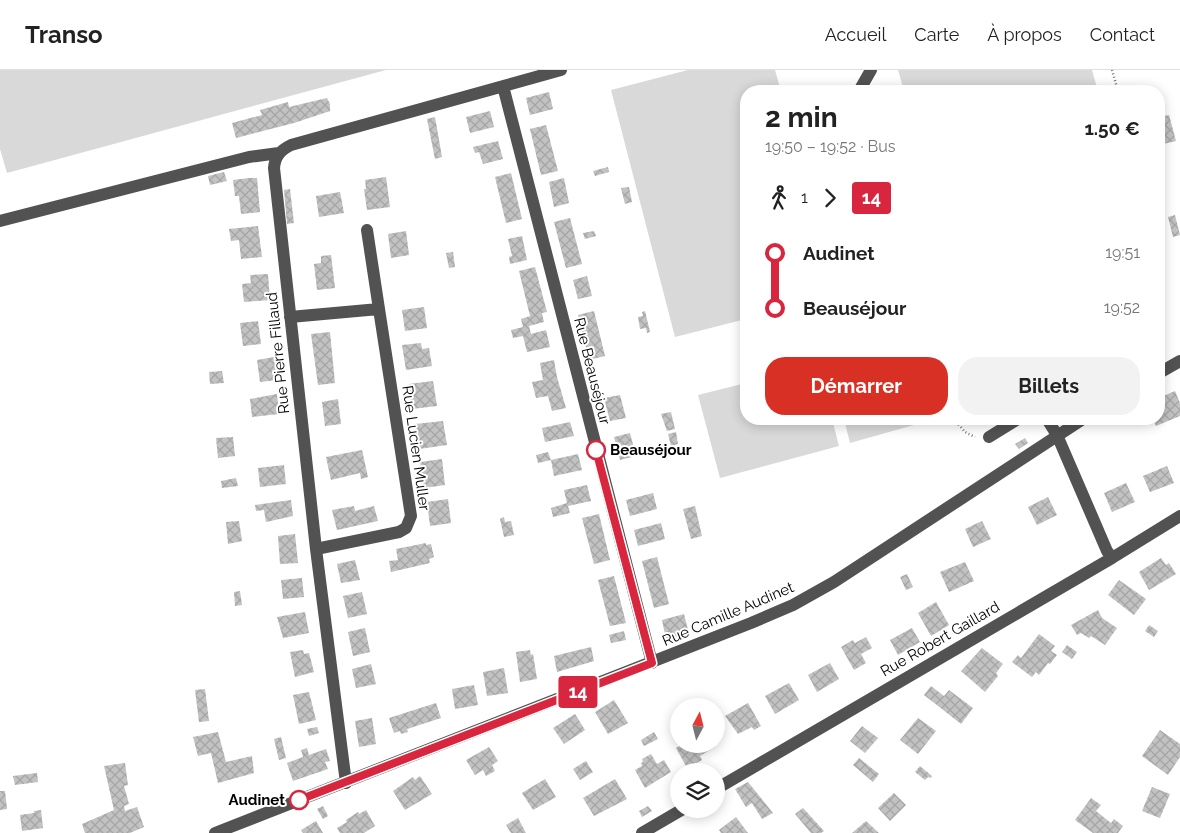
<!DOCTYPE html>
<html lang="fr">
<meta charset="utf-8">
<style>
:root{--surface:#fff;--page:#f2f2f2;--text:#222;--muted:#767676;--line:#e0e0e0;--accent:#d93025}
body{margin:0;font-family:Raleway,sans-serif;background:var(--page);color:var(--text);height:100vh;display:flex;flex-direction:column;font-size:19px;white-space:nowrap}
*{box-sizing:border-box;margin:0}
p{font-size:16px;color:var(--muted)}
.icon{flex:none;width:28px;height:28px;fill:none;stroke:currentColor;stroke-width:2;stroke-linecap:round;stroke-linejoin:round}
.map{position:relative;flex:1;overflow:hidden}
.side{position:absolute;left:740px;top:15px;width:425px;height:340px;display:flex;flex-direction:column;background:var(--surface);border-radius:20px;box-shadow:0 2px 12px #0003}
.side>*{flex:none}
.badge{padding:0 10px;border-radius:4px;font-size:18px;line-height:32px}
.needle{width:32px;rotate:7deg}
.buttons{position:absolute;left:670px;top:628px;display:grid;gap:10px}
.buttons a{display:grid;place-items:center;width:55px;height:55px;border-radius:50%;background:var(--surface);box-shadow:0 2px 12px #0003;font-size:25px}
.map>.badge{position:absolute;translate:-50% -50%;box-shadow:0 0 0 2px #fff}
.legs{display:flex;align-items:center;gap:8px;height:55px;padding:0 25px;font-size:16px}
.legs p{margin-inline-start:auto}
.summary{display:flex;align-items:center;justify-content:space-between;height:85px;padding:0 25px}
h1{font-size:28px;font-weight:700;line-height:38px}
.action{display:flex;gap:10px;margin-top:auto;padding:10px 25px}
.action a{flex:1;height:58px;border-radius:20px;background:var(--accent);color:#fff;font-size:20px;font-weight:700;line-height:58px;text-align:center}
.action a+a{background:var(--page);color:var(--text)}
ul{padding:0 25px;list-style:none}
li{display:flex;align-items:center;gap:18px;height:55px;font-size:19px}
li i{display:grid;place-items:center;width:8px;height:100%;margin:0 6px;background:currentColor}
li i::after{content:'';width:12px;height:12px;margin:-6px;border:4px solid;border-radius:50%;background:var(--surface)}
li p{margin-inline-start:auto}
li:first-child i{background:linear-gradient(#0000 50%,currentColor 0)}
li:last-child i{background:linear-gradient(currentColor 50%,#0000 0)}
header{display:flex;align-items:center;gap:30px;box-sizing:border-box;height:70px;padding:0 25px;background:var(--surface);border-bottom:1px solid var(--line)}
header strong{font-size:24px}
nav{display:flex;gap:28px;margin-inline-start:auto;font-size:18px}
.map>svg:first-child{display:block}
</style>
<header>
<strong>Transo</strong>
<nav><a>Accueil</a><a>Carte</a><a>À propos</a><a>Contact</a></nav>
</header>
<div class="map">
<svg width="1180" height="763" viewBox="0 0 1180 763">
<defs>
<pattern id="building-cross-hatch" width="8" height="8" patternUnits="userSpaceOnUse" patternTransform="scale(1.25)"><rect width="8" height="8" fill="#c2c2c2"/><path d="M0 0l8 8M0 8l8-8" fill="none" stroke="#a5a5a5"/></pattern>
</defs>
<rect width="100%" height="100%" fill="#fff"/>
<path fill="#d9d9d9" d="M0,0H386L7,103L0,79Z
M688,0H775L781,21H746V249L675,267L611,20Z
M898,0H1092L1098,21H904Z
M746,313V349H832L839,376L720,408L698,325Z
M844,349H919L921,353L850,373Z"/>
<path fill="url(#building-cross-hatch)" d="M549,22L553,39L530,45L526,28Z
M327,28L330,34V41L294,53L236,68L232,53L262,45L260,40L288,32L289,37Z
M490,41L494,57L470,63L466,47Z
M1169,45L1176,71L1159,75V47Z
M435,47L442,87L435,89L427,49Z
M546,55L558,101L541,105L530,59Z
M498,71L503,89L483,94L479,82L475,83L473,77Z
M608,97L609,102L595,106L593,101Z
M224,102L227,111L210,115L208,106Z
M511,103L522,149L506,153L495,107Z
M386,107L390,137L367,140L364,119H366L365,110Z
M249,108H257L260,142L241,144L239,126H235L233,110Z
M564,108L569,133L554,137L549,112Z
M629,117L632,132L625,134L621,118Z
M290,119L294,153L287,154L284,120Z
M340,122L344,143L319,147L316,126Z
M1175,145L1180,165L1173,167L1168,147Z
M570,148L582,194L566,198L554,152Z
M258,156L262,187L241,189L239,170L231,171L229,159Z
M406,161L409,185L391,188L388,164Z
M594,161L596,166L585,169L583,163Z
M522,166L527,190L510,194L509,187L512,186L508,169Z
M453,182L455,197L449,198L446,183Z
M331,185L335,218L317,220L314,194L321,193V186Z
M535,197L547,242L542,243L544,252L529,256L531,264L546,260L550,277L527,282L523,266L513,268L511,260L523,257L521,249L530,246L519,201Z
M268,204L270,230L244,232L242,214L251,213L250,205Z
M587,206L592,226L578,229L573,210Z
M424,237L427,258L405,261L402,240Z
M594,241L605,286L589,290L578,245Z
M645,241L650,262L647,263L646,258L640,259L638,247L643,246L642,242Z
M258,251L261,274L243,276L240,253Z
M330,262L335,313L318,315L311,264Z
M421,273L422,279L429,278L432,296L406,300L402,275Z
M274,287L277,310L260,312L257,290Z
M554,290L557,307L566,338L552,341L548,326L536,328L532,312L543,310L540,293Z
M222,301L224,313L210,314L209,302Z
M433,311L437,336L412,339L409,314Z
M1175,321L1180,333V346L1156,356L1153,349H1159V328Z
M277,324L279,344L252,347L250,329Z
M620,325L626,348L610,351L604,328Z
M338,329L341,354L325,356L322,332Z
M671,342L675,359L667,361L661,344Z
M443,351L447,375L419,379L415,354Z
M570,352L574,366L545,372L542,358Z
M676,362L678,374L671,376L668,364Z
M630,363L636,386L620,390L614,367Z
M233,367L235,386L218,388L216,368Z
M1025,368L1028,373L1019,379L1015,374Z
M362,380L368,407L361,409L360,403L331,410L326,387Z
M548,382L551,390L538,393L536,385Z
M578,384L582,400L554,406L551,390Z
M442,389L445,415L424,418L420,392Z
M284,395L286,414L260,417L258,398Z
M1167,396L1174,413L1150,422L1143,406Z
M236,408L238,416L222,418L221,411Z
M1126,413L1135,432L1112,442L1104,423Z
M587,415L591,431L568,436L570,443L553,447L551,438L567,433L564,420Z
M653,423L657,439L630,446L626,430Z
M1048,427L1057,445L1037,455L1028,437Z
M448,429L451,453L430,456L427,432Z
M291,430L293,446L266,452L264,440L256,441L255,435Z
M354,436L355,441L374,436L378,451L337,460L332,440Z
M695,436L702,466L691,469L683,439Z
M599,444L610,490L594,494L582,448Z
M504,447L505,452L511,451L514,465L504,467L500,449Z
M239,451L242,471L228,474L226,452Z
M982,451L991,469L973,477L965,459Z
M661,453L665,469L638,476L634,460Z
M295,464L298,493L280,494L278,466Z
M426,473V475L431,474L434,487L429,489L430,493L391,502L389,491L398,490L396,479Z
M657,487L669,534L654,538L642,491Z
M1161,488L1166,495L1169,493L1176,504L1149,520L1139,502Z
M355,490L360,510L341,513L337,494Z
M965,492L974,511L949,522L940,502Z
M907,504L913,517L906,520L900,507Z
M614,506L626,553L610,556L598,510Z
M302,508L304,527L283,529L281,510Z
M1119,510L1146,529L1134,545L1108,525Z
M240,521L242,535L235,536L234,522Z
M362,522L367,544L348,548L343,526Z
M936,532L949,555L931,566L918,543Z
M1098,540L1102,548L1117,558L1105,575L1091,566L1089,568L1081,563L1077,565L1071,555Z
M305,542L309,563L283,568L277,547Z
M684,544L689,564L666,569L662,550Z
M1149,555L1158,561L1154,567L1145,561Z
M365,558L370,582L353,586L348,562Z
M912,558L920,572L898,585L890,570Z
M624,561L626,570L611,573L609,565Z
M1039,564L1055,576L1051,581L1057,585L1050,594L1048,593L1039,605L1036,602L1032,607L1012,592L1018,585L1021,588Z
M866,567L872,578L861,584L866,593L854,600L841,577L853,570L855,573Z
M1067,575L1077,582L1072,589L1062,582Z
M591,577L594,591L557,602L554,586Z
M982,578L1003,594L996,603L998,606L985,622L961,601Z
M303,580L304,584L309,583L314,602L295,607L290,582Z
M530,580L531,585L533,584L537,609L520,612L516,582Z
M830,593L839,609L817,622L808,605Z
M371,594L376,614L356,618L352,599Z
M504,598L508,623L487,626L483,602Z
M789,613L799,630L775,644L765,626Z
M474,615L478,635L455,639L452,619Z
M931,616L944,626L949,620L973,638L961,654L924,625Z
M205,619L209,651L199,652L195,620Z
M309,622L316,650L299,654L293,625Z
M614,630L628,653L608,664L595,642Z
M436,633L441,648L407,659L408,662L401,664L400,661L394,663L389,648Z
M748,633L761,656L754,660L752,657L738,664L725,646Z
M575,644L585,660L564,674L553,658Z
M372,648L376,674L359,677L355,651Z
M918,648L936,661L918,684L900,670Z
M862,656L878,668L865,683L850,671Z
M317,657L319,663L309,666L307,659Z
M1160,660L1180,674V687L1168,705L1142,686Z
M218,662L226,692L252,686L254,703L218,713L211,683L198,686L193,667Z
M654,662L658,669L644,676L641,670Z
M281,667L286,688L279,690L274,669Z
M683,674H714L715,677L700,686L702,690L687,698L676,678Z
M489,677L498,691L492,695L495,701L486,706L483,700L475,705L466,690Z
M307,678L309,685L326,679L330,691L325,692L328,699L293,711L287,693L303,687L301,680Z
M651,684L657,694L664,690L671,702L645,718L635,700L642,696L641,693L643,692L642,689Z
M859,688L879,704L873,712L853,695Z
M586,691L593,702L580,710L573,699Z
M125,693L128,715L124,716L129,734L124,736L125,741L137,737L144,757L130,763H85L82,754L114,740L104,696Z
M920,696L932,706L931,708L928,707L925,710L915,702Z
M37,703L38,712L15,715L13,706Z
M420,706L432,724L405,740L393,721L413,707L415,710Z
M545,709L556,727L533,740L522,723Z
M615,709L627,729L594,746L583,728Z
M748,712L773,743L762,749L752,733L746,737L735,719Z
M1152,717L1170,724L1160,748L1142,741Z
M0,721H5L7,739L0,740Z
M894,723L906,735L890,751L878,738Z
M1091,728L1101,735L1096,741L1111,753L1114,749L1123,756L1118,763H1093L1075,750Z
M323,736L328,746L323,749L317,739Z
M648,736L652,741L642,747L639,741Z
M803,738L824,761L821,763H811L795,744Z
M41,740L43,758L22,761L20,745L34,743V741Z
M366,740L375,756L364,763H340L337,758L347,752L346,750L358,742L359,744Z
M736,747L748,763H721L719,760Z
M518,748L526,763H511L506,755Z
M316,751L323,763H303L301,760Z
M866,751L879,763H852Z"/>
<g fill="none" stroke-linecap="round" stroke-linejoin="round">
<path stroke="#747474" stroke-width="2.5" stroke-dasharray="1 2.5" stroke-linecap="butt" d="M1112,0L1118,21
M1159,181L1163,197
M954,349L965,362L975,367"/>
<path stroke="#525252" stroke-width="12" d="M503,16L652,593
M859,21L871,0
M0,151L249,87L279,83
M367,160L379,239
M290,247L379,239L411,446L406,458L399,462L316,479
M1159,303L1180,291
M1047,349L1057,365L1107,481L1112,488
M989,367L1018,349
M346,713L316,479L274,98C275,86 281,80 291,75L561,0
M716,719L1112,488L1180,446
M215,763L751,553L793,535L834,512L1083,349
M642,763L683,739"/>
</g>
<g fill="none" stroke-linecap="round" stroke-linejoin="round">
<g stroke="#fff" stroke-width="11">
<path id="line-1" d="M299,730L652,593L596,380"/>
</g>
<use href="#line-1" stroke="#d7263d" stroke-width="8"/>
</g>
<g fill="#fff" stroke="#d7263d" stroke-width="2.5">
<circle cx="596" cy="380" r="9"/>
<circle cx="299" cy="730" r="9"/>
</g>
<g text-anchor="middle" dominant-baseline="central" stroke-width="4" stroke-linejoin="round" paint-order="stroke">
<g font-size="15" fill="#000" stroke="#fff">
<text transform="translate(278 283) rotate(-96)">Rue Pierre Fillaud</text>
<text transform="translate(592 301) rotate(76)">Rue Beauséjour</text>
<text transform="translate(416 378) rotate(82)">Rue Lucien Muller</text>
<text transform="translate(728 544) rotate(-23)">Rue Camille Audinet</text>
<text transform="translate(940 569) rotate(-30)">Rue Robert Gaillard</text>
</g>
<g font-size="15" font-weight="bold" fill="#000" stroke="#fff" text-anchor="start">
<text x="610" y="380">Beauséjour</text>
<text x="285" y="730" text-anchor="end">Audinet</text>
</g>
</g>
</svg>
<div class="buttons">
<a><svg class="needle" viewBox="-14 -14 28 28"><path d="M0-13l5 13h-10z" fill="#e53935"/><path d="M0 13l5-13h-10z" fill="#767676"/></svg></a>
<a><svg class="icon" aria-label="layers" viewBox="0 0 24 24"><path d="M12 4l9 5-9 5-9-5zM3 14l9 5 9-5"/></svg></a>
</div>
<b class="badge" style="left:578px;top:622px;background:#d7263d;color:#fff">14</b>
<section class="side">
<div class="summary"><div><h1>2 min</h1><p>19:50 – 19:52 · Bus</p></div><b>1.50 €</b></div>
<div class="legs"><svg class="icon" aria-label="walk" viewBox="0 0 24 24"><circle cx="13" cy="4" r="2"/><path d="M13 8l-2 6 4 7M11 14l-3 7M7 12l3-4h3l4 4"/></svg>1<svg class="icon" aria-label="forward" viewBox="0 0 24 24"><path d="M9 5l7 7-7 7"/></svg><b class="badge" style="background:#d7263d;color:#fff">14</b></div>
<ul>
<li><i style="color:#d7263d"></i><b>Audinet</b><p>19:51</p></li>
<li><i style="color:#d7263d"></i><b>Beauséjour</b><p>19:52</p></li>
</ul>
<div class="action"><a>Démarrer</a><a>Billets</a></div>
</section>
</div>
